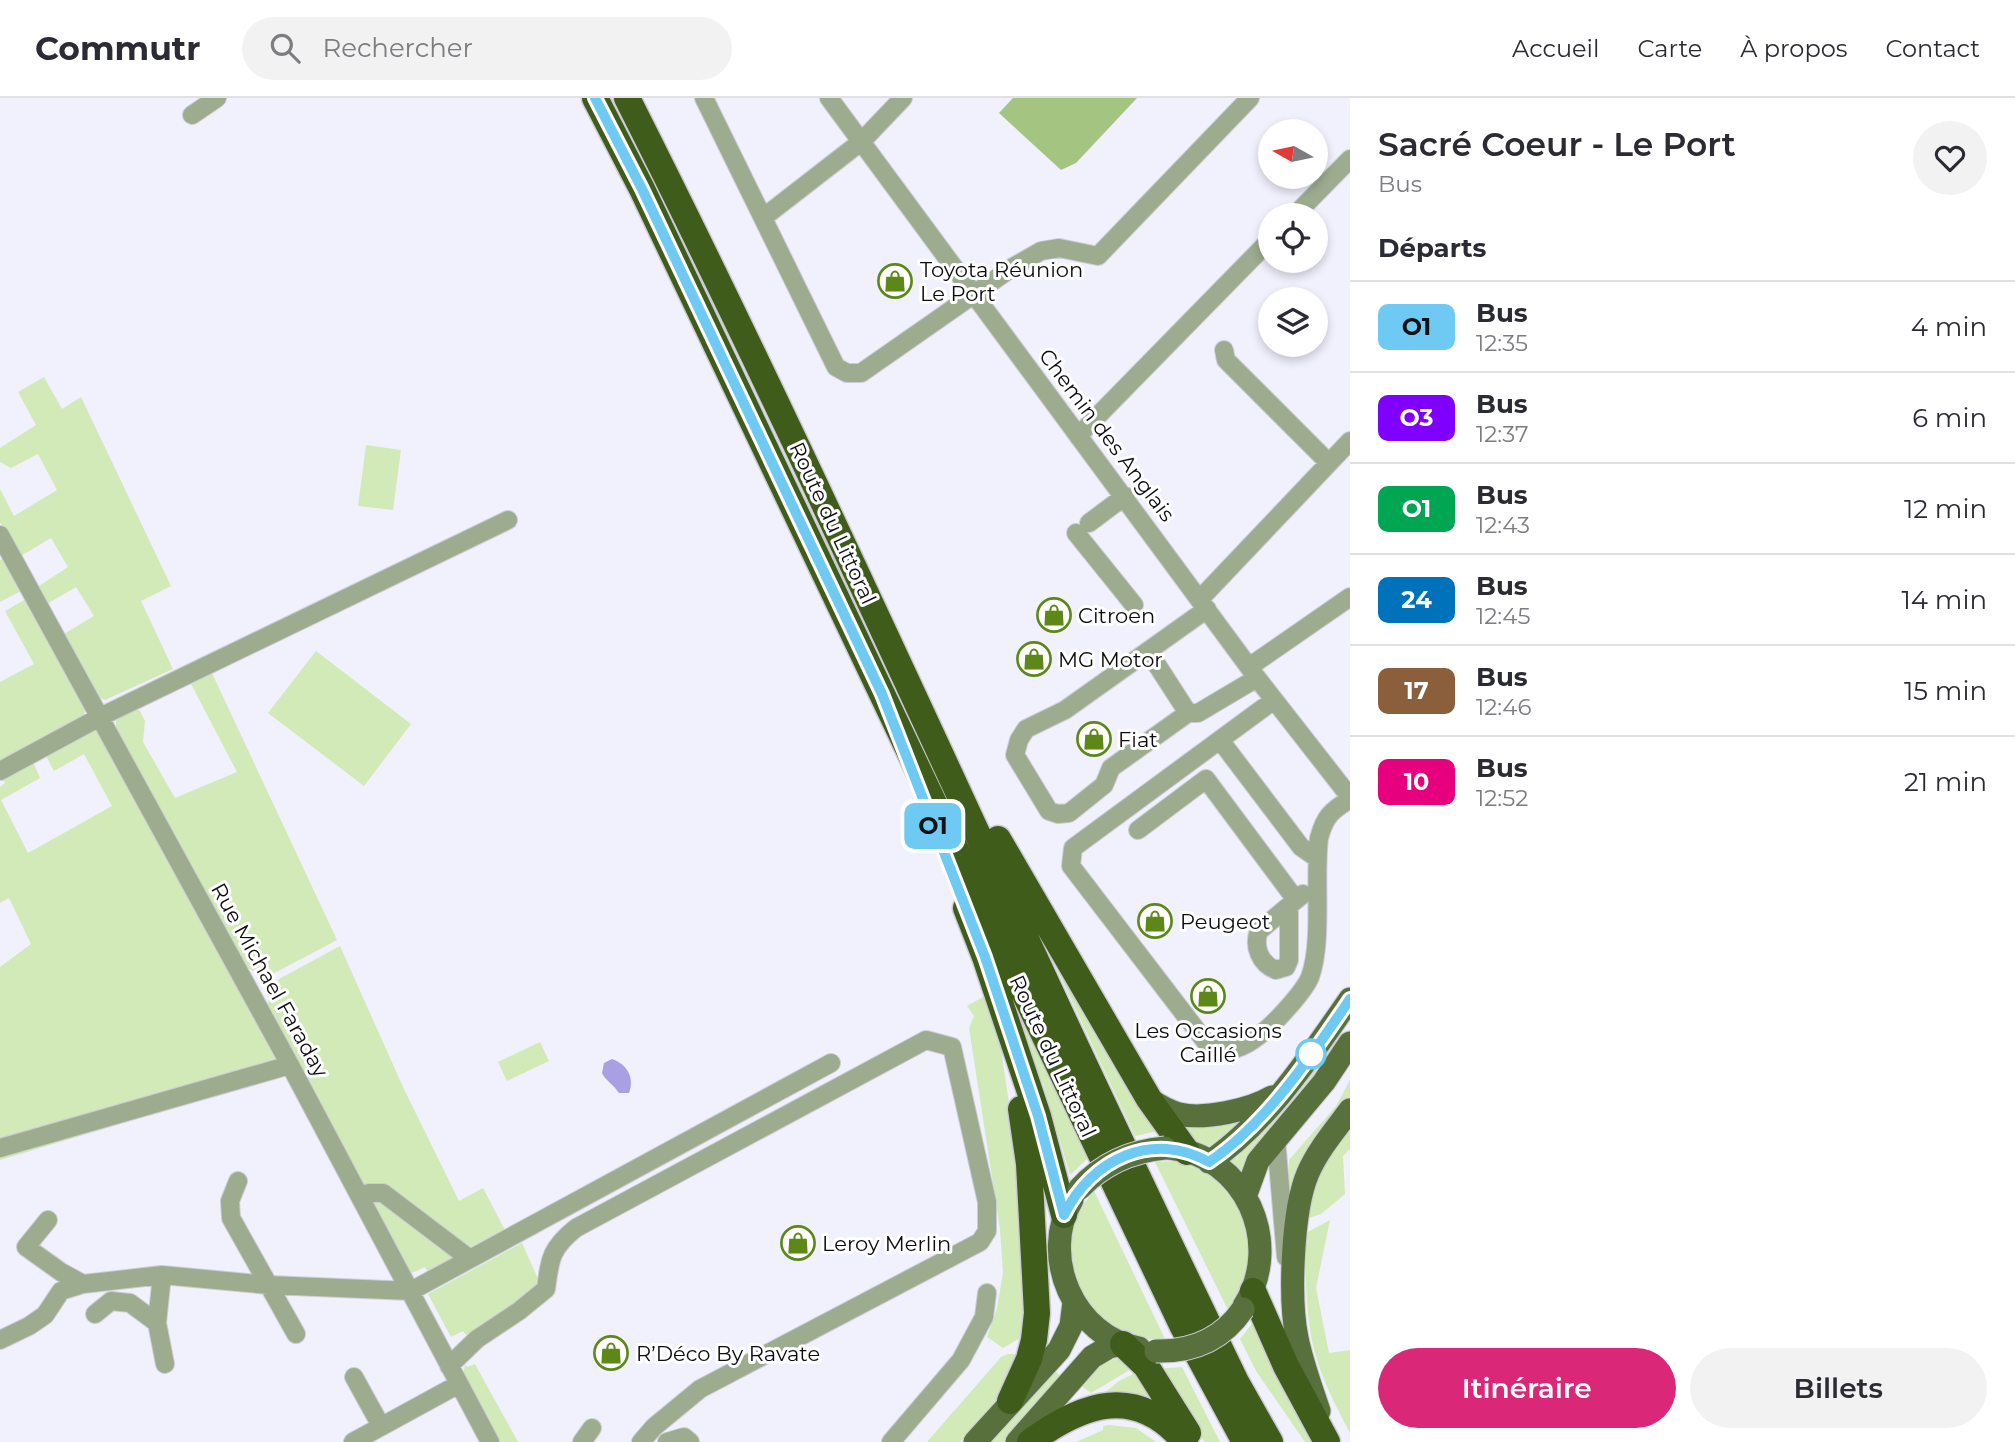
<!DOCTYPE html>
<html lang="fr">
<meta charset="utf-8">
<style>
:root{--surface:#fff;--page:#f2f2f3;--text:#2b2b33;--muted:#7c7c81;--line:#e1e1e2;--accent:#db2777}
body{margin:0;font-family:Montserrat,sans-serif;background:var(--page);color:var(--text);height:100vh;display:flex;flex-direction:column;font-size:26px;white-space:nowrap}
*{box-sizing:border-box;margin:0}
p{font-size:23px;color:var(--muted)}
.icon{flex:none;width:38px;height:38px;fill:none;stroke:currentColor;stroke-width:2;stroke-linecap:round;stroke-linejoin:round}
.map{position:relative;flex:1;overflow:hidden}
.drawer{display:flex;flex-direction:column;background:var(--surface);width:665px}
.drawer>*{flex:none}
.badge{padding:0 14px;border-radius:10px;font-size:24px;line-height:46px}
.needle{width:46px;rotate:279deg}
.fabs{position:absolute;left:1258px;top:21px;display:grid;gap:14px}
.fabs a{display:grid;place-items:center;width:70px;height:70px;border-radius:50%;background:var(--surface);box-shadow:0 4px 10px #0003;font-size:35px}
.map>.badge{position:absolute;translate:-50% -50%;box-shadow:0 0 0 4px #fff}
h2{padding:0 28px;font-size:26px;line-height:63px}
.round{display:grid;place-items:center;flex:none;width:74px;height:74px;border-radius:37px;background:var(--page)}
.head{display:flex;align-items:center;justify-content:space-between;height:119px;padding:0 28px}
h1{font-size:33px;font-weight:600;line-height:52px}
.button{display:flex;gap:14px;margin-top:auto;padding:14px 28px}
.button a{flex:1;height:80px;border-radius:42px;background:var(--accent);color:#fff;font-size:28px;font-weight:600;line-height:80px;text-align:center}
.button a+a{background:var(--page);color:var(--text)}
ul{padding:0;list-style:none}
li{display:flex;align-items:center;gap:21px;height:91px;padding:0 28px;border-top:2px solid var(--line)}
li div{flex:1}
li b{display:block;font-size:26px}
li em{font-style:normal}
li .badge{min-width:77px;font-weight:700;text-align:center}
header{display:flex;align-items:center;gap:42px;box-sizing:border-box;height:98px;padding:0 35px;background:var(--surface);border-bottom:2px solid var(--line)}
header strong{font-size:33px}
nav{display:flex;gap:38px;margin-inline-start:auto;font-size:24px}
.search{width:490px;height:63px;background:var(--page);display:flex;align-items:center;gap:18px;box-sizing:border-box;padding:0 24px;border-radius:38px;color:var(--muted);font-size:26px}
main{display:flex;flex:1;min-height:0}
.map>svg:first-child{display:block}
</style>
<header>
<strong>Commutr</strong>
<div class="search"><svg class="icon" aria-label="search" viewBox="0 0 24 24"><circle cx="10" cy="10" r="6"/><path d="M15 15l6 6"/></svg>Rechercher</div>
<nav><a>Accueil</a><a>Carte</a><a>À propos</a><a>Contact</a></nav>
</header>
<main>
<div class="map">
<svg width="1350" height="1344" viewBox="0 0 1350 1344">
<rect width="100%" height="100%" fill="#f1f0fd"/>
<path fill="#d1eab8" d="M44,279L62,311L81,299L171,488L141,503L173,571L105,602L95,597L62,537L94,518L76,489L45,507L36,490L68,469L51,440L19,459L0,424V391L14,418L57,392L38,356L11,370L0,364V350L36,327L18,294Z
M366,347L401,352L393,412L358,408Z
M5,460L23,492L0,504V462Z
M26,501L86,612L81,622L0,663V584L34,566L5,513Z
M316,553L411,626L364,688L268,615Z
M211,573L337,842L267,879L241,867L116,636V618L131,609L140,613L145,623L143,644L175,700L237,674L190,584Z
M89,630L100,633L284,977L0,1062V869L31,846L9,800L0,805V689L5,685L1,679L32,662L40,680L1,702L28,755L112,708L84,656L54,673L44,654Z
M1045,846L1162,1032L1135,1038Z
M340,848L403,989L459,1103L483,1090L507,1136L478,1152L459,1147L387,1090L361,1087L265,911L279,881Z
M1005,882L1088,1060L1070,1077L1043,985L1037,983Z
M988,896L999,937L1020,1081L1016,1085L1027,1207V1236L1003,1250L987,1239L997,1210L1003,1175L1000,1131L969,930L974,918L967,908Z
M1332,942L1339,946L1254,1052L1245,1064L1240,1078L1226,1065L1237,1059L1292,996Z
M540,944L549,963L507,983L498,964Z
M1350,982V1003L1293,1124L1282,1076L1289,1074V1062L1336,1008Z
M1245,1015C1227,1041 1214,1059 1182,1041L1187,1022Z
M1350,1028V1051L1343,1058L1345,1096L1321,1116L1306,1121L1314,1075Z
M1176,1063C1184,1066 1194,1068 1202,1071C1236,1087 1257,1129 1251,1166C1249,1182 1236,1201 1230,1216L1155,1064Z
M1094,1093L1166,1243C1149,1242 1123,1239 1109,1227C1077,1201 1062,1160 1076,1120C1079,1110 1088,1101 1094,1093Z
M376,1103H388L454,1156L457,1164L431,1179L425,1169L412,1175L402,1169L371,1110Z
M1330,1122L1316,1190L1329,1255L1350,1252V1335C1338,1312 1326,1290 1318,1265C1305,1228 1305,1174 1306,1135Z
M522,1145L539,1183L533,1193L466,1237L463,1233L451,1239L428,1196Z
M1255,1222L1316,1344H1305L1256,1273L1240,1241Z
M1008,1256H1015L1020,1263L1010,1287L960,1344H927L1001,1259Z
M1124,1259L1138,1267L1091,1295L1080,1287C1094,1273 1104,1262 1124,1259Z
M465,1266L467,1269L475,1266L518,1344H498L463,1280Z
M1182,1269L1220,1344H1204L1155,1271Z
M1053,1270L1061,1279L1004,1344H989Z
M1141,1272L1169,1313L1097,1301L1119,1283Z
M1109,1327L1136,1330L1156,1344H1076L1103,1332V1328Z"/>
<path fill="#a4c582" d="M1013,0H1137L1076,65L1061,72L999,15Z"/>
<path fill="#a99fe3" d="M612,961C627,966 635,980 629,995H619C614,987 605,982 602,975L604,965Z"/>
<g fill="none" stroke-linecap="round" stroke-linejoin="round">
<g stroke="#ccccd7" stroke-width="20">
<path id="minor" d="M704,0L836,269L847,275H861L1013,169L1041,153L1059,150L1098,158L1250,0
M829,0L1257,580L1350,699
M192,17L217,0
M1295,117L1350,61
M764,119L862,43L903,0
M1224,252L1226,262L1329,365
M1078,338L1270,142
M1089,425L1125,398
M1076,435L1134,507
M0,437L290,967L490,1344
M1200,501L1350,343
M1207,511L1065,612L1026,631L1019,642L1015,657L1049,713L1058,716L1069,715L1104,687L1111,670L1188,615H1198L1257,580
M1148,553L1188,615
M1249,569L1350,499
M1274,602L1073,750L1071,768L1208,947C1228,957 1244,950 1261,936C1274,926 1304,894 1310,879C1323,844 1314,780 1319,740C1325,718 1331,713 1350,701
M1220,642L1301,749L1317,760
M0,673L100,619L508,422
M1138,732L1206,681L1296,802
M1289,808V862L1286,869L1276,872C1260,866 1253,848 1259,833L1303,796
M1276,1041L1286,1159
M0,1050L290,967
M238,1083L230,1103L231,1120L296,1236
M361,1099L369,1095H383L470,1161
M48,1122L26,1149L61,1174L83,1186
M162,1177L157,1225L165,1266
M95,1216L111,1203L130,1205L157,1225
M0,1242L29,1228L45,1217L61,1193L83,1186L162,1177L269,1187L411,1193L831,965
M449,1268L477,1241L519,1213L546,1191C550,1160 551,1150 576,1130L926,942L952,949L987,1104V1133L980,1144L700,1291L654,1329L641,1344
M354,1279L381,1328
M353,1344L459,1286
M582,1344L592,1330
M667,1344L684,1339L690,1344
M891,1344L961,1262L984,1219L987,1195"/>
</g>
<g stroke="#ccccd7" stroke-width="25">
<path id="major" d="M1149,1001C1158,1007 1168,1013 1179,1016C1204,1022 1250,1012 1272,999
M1169,1050C1245,1057 1284,1145 1244,1208
M1209,1064C1266,1026 1311,957 1350,901
M1246,1096L1258,1063L1324,984L1350,945
M1072,1102C1039,1158 1074,1239 1139,1250
M1319,1313C1311,1289 1302,1265 1297,1240C1289,1201 1292,1112 1308,1075C1318,1052 1335,1032 1350,1012
M975,1344L1059,1252L1071,1228L1074,1204
M1017,1344L1092,1259L1109,1249L1123,1246"/>
</g>
<g stroke="#ccccd7" stroke-width="29">
<path id="highway" d="M595,0L642,91L1182,1227L1245,1344
M627,0C772,287 905,580 1040,871C1104,1010 1170,1147 1236,1284L1270,1344
M998,741L1149,1001L1187,1054
M966,810L985,859L1038,1018L1064,1117
M1253,1193L1286,1268L1327,1344
M1123,1246L1146,1268L1188,1335
M1010,1303L1029,1261L1034,1242L1037,1215L1029,1066L1021,1011
M1030,1344C1083,1305 1136,1286 1185,1344"/>
</g>
<use href="#minor" stroke="#9dac8f" stroke-width="18"/>
<use href="#major" stroke="#58713c" stroke-width="23"/>
<use href="#highway" stroke="#405c1b" stroke-width="26"/>
<g stroke="#ccccd7" stroke-width="25" stroke-linecap="butt">
<path id="major-bridge" d="M1079,1091C1103,1065 1131,1053 1165,1050
M1156,1253C1192,1254 1222,1242 1243,1211"/>
</g>
<use href="#major-bridge" stroke="#58713c" stroke-width="23"/>
</g>
<g fill="none" stroke-linecap="round" stroke-linejoin="round">
<g stroke="#fff" stroke-width="16">
<path id="line" d="M595,0L642,91L882,596L985,859L1038,1018L1064,1117C1091,1061 1153,1032 1209,1064C1266,1026 1312,957 1350,901"/>
</g>
<use href="#line" stroke="#6fcaf3" stroke-width="10"/>
</g>
<defs>
<g id="shop-ring" transform="scale(1.75)"><circle r="9.5" fill="#fff" stroke="#5c8818" stroke-width="1.5"/><path d="M-5-2.5h2.3a2.7 3.5 0 0 1 5.4 0H5L5.5 6h-11ZM-1.5-2.5h3a1.5 2.3 0 0 0-3 0Z" fill="#5c8818"/></g>
</defs>
<g fill-rule="evenodd">
<use href="#shop-ring" x="895" y="183"/>
<use href="#shop-ring" x="1054" y="517"/>
<use href="#shop-ring" x="1034" y="561"/>
<use href="#shop-ring" x="1094" y="641"/>
<use href="#shop-ring" x="1155" y="823"/>
<use href="#shop-ring" x="1208" y="898"/>
<use href="#shop-ring" x="798" y="1145"/>
<use href="#shop-ring" x="611" y="1255"/>
</g>
<circle fill="#fff" stroke="#6fcaf3" stroke-width="3.5" cx="1311" cy="956" r="14"/>
<g text-anchor="middle" dominant-baseline="central" stroke-width="6" stroke-linejoin="round" paint-order="stroke">
<g font-size="21" fill="#0c0c10" stroke="#fff" text-anchor="start">
<text x="920" y="171">Toyota Réunion<tspan x="920" dy="24">Le Port</tspan></text>
<text x="1078" y="517">Citroen</text>
<text x="1058" y="561">MG Motor</text>
<text x="1118" y="641">Fiat</text>
<text x="1180" y="823">Peugeot</text>
<text x="1208" y="932" text-anchor="middle">Les Occasions<tspan x="1208" dy="24">Caillé</tspan></text>
<text x="822" y="1145">Leroy Merlin</text>
<text x="636" y="1255">R’Déco By Ravate</text>
</g>
<g font-size="21" fill="#0c0c10" stroke="#fff">
<text transform="translate(1107 337) rotate(53)">Chemin des Anglais</text>
<text transform="translate(833 425) rotate(65)">Route du Littoral</text>
<text transform="translate(270 882) rotate(61)">Rue Michael Faraday</text>
<text transform="translate(1053 958) rotate(65)">Route du Littoral</text>
</g>
</g>
</svg>
<div class="fabs">
<a><svg class="needle" viewBox="-14 -14 28 28"><path d="M0-13l5 13h-10z" fill="#e53935"/><path d="M0 13l5-13h-10z" fill="#7c7c81"/></svg></a>
<a><svg class="icon" aria-label="locate" viewBox="0 0 24 24"><circle cx="12" cy="12" r="6"/><path d="M12 2v4M12 18v4M2 12h4M18 12h4"/></svg></a>
<a><svg class="icon" aria-label="layers" viewBox="0 0 24 24"><path d="M12 4l9 5-9 5-9-5zM3 14l9 5 9-5"/></svg></a>
</div>
<b class="badge" style="left:933px;top:728px;background:#6fcaf3;color:#111">O1</b>
</div>
<section class="drawer">
<div class="head"><div><h1>Sacré Coeur - Le Port</h1><p>Bus</p></div><a class="round"><svg class="icon" aria-label="heart" viewBox="0 0 24 24"><path d="M12 20l-8-8c-3-5 5-10 8-4 3-6 11-1 8 4z"/></svg></a></div>
<h2>Départs</h2>
<ul>
<li><span class="badge" style="background:#6fcaf3;color:#111">O1</span><div><b>Bus</b><p>12:35</p></div><em>4 min</em></li>
<li><span class="badge" style="background:#8000ff;color:#fff">O3</span><div><b>Bus</b><p>12:37</p></div><em>6 min</em></li>
<li><span class="badge" style="background:#00a651;color:#fff">O1</span><div><b>Bus</b><p>12:43</p></div><em>12 min</em></li>
<li><span class="badge" style="background:#0072bc;color:#fff">24</span><div><b>Bus</b><p>12:45</p></div><em>14 min</em></li>
<li><span class="badge" style="background:#8b5e3c;color:#fff">17</span><div><b>Bus</b><p>12:46</p></div><em>15 min</em></li>
<li><span class="badge" style="background:#e6007e;color:#fff">10</span><div><b>Bus</b><p>12:52</p></div><em>21 min</em></li>
</ul>
<div class="button"><a>Itinéraire</a><a>Billets</a></div>
</section>
</main>
